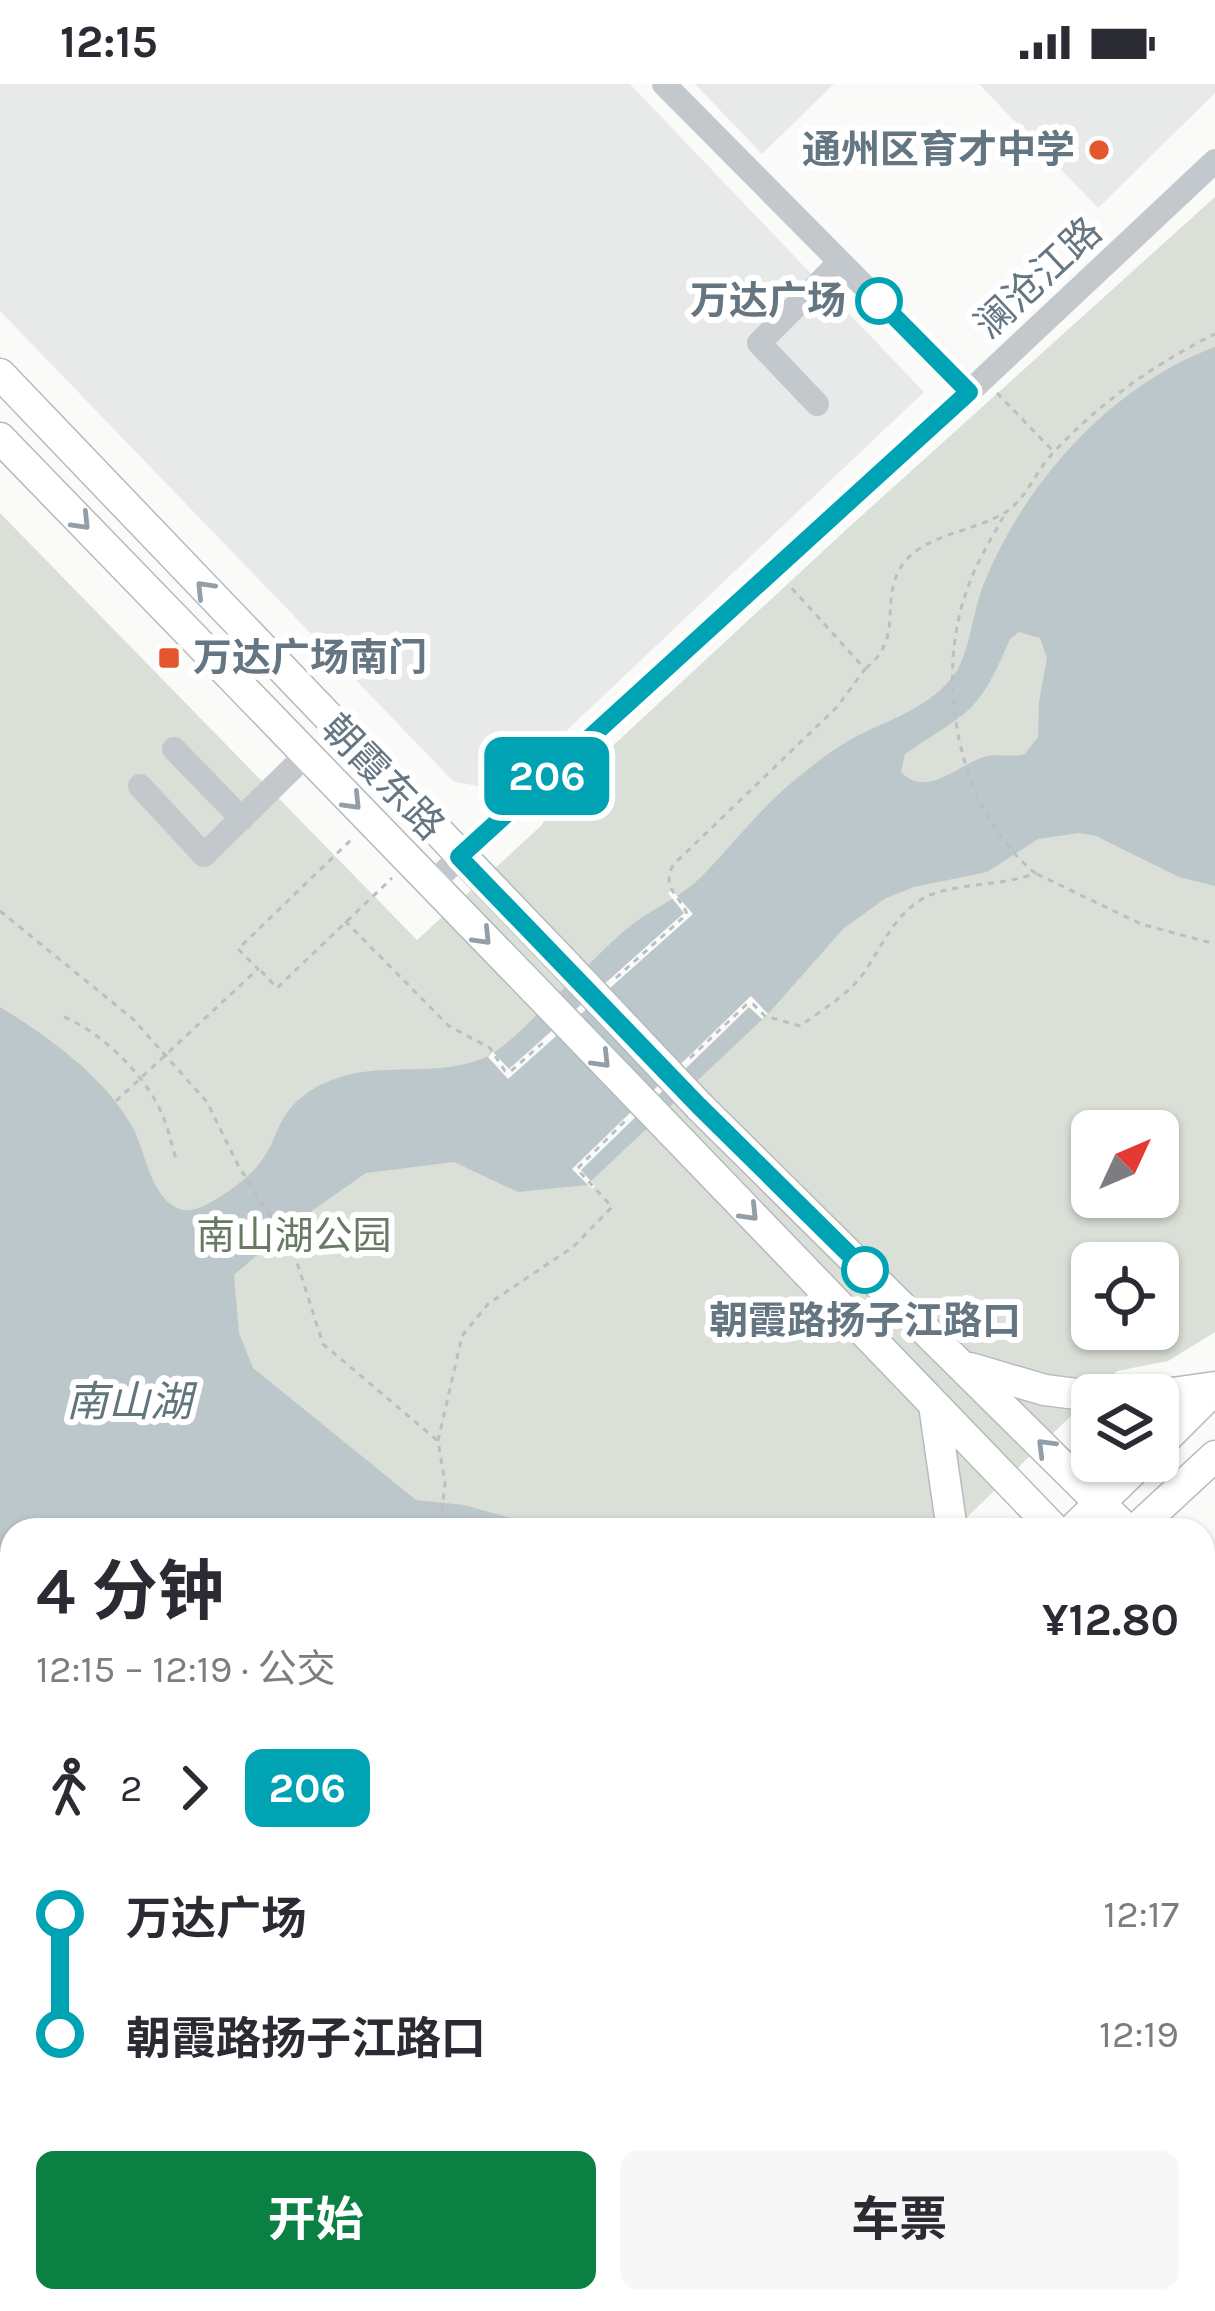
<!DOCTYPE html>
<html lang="zh">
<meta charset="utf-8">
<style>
:root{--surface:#fff;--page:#f7f7f7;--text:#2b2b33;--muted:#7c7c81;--accent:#0b8043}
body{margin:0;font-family:Karla,"Noto Sans SC",sans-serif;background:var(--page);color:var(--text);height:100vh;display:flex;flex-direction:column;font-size:45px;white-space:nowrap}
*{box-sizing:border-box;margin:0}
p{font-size:39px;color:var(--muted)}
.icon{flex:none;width:66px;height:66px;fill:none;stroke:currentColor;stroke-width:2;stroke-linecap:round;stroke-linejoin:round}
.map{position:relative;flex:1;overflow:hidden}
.drawer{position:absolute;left:0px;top:1434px;width:1215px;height:795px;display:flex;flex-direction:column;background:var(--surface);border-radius:36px 36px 0 0;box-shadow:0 3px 9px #0004}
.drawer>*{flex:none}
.badge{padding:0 24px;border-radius:18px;font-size:42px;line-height:78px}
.needle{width:78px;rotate:46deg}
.fabs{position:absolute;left:1071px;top:1026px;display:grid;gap:24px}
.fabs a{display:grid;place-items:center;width:108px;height:108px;border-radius:18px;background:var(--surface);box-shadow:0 3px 9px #0004;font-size:60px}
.map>.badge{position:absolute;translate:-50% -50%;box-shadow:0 0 0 6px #fff}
.legs{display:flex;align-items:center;gap:18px;height:132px;padding:0 36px;font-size:39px}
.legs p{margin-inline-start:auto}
.head{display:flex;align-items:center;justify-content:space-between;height:204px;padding:0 36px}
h1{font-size:66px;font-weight:700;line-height:90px}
.button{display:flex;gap:24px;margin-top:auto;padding:24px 36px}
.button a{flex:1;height:138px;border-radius:18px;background:var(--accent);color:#fff;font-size:48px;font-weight:700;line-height:138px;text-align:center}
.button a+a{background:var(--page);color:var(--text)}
ul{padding:0 36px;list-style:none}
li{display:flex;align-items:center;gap:42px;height:120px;font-size:45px}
li i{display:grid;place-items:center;width:18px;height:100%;margin:0 15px;background:currentColor}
li i::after{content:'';width:30px;height:30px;margin:-15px;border:9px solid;border-radius:50%;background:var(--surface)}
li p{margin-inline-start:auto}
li:first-child i{background:linear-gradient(#0000 50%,currentColor 0)}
li:last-child i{background:linear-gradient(currentColor 50%,#0000 0)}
.status{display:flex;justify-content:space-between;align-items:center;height:84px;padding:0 60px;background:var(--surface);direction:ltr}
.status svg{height:33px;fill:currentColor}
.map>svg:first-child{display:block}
</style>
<div class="status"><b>12:15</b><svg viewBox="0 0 49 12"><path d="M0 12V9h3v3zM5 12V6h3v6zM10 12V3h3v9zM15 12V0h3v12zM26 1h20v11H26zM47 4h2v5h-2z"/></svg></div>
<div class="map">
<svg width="1215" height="2227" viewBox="0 0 1215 2227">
<rect width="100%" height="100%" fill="#fafaf8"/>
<path fill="#e8e9e9" d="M0,0H630L924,308L504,706L454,698L0,227Z
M695,0H834L762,70Z
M979,0H1215V9L1098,124Z"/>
<path fill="#dadfd7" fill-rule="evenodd" d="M1215,113V1248L1168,1277L1117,1287L954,1446H12V2129L0,2131V429L417,856L542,741L556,714L578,694L848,444ZM1092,1047H1158V1113H1092ZM1092,1179H1158V1245H1092Z"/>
<path fill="#bbc7cb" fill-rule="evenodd" d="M1215,263V802L1179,793L1096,752L1079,749L1038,755L987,788L914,803L886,814L844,844L768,930L587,1101L518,1108L454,1078L366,1089L293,1140L234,1191L239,1249L253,1284L416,1416L464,1421L552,1446H12V1477L0,1471V923C49,953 105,993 133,1044C146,1068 151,1119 184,1126C202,1130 248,1095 259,1080C281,1053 274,1031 310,1007C368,970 430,998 486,973C510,962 552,914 574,895C594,876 613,855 634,839C656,823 682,812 701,793C731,763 757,728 789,701C805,688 822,673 840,662C879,637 924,630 954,591C970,570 973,523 985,497C1025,398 1113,300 1215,263ZM1019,548L1040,554L1047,574L1039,618L1038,653L1025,670C1011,674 998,669 984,673C957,681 927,715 901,688L905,670C971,625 977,632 1010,555Z"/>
<path fill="#fafaf8" d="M672,806L693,830L508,995L488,973L493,968L509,985L684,829L668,809Z
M751,912L768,930L762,935L749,923L581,1086L595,1102L592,1105L572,1085Z"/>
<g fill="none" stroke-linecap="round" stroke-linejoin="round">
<g stroke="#b5babe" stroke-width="33">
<path id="major" d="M0,290L568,883
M0,354L535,906
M699,1022L1127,1446
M669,1045L1055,1446
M970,1284L1045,1306L1092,1312
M1158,1311L1215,1303
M934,1321L952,1446
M1158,1362L1215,1305
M1072,1446L1143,1377
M1135,1446L1215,1372
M1203,1526L1215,1539
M1203,1597L1215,1609
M1203,1634L1215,1638
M0,2170L12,2167
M0,2223L23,2217"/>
</g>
<path stroke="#bbbfc2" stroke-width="3" stroke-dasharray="6 6" stroke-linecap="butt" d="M997,309L1053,367
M866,584C905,553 879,519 901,483C921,450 975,448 1006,428C1027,413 1035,389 1052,370C1098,320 1154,280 1215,250
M1037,790L1141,840L1215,860
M0,827L133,935L207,1018L239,1083L294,1169L323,1260L438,1357L445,1399L440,1446
M345,837L449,942L490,964L505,987H511L546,956
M261,887L277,904L392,794
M616,894L687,830C680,811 661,805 673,781L837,623L865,585L788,500
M64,933C103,949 147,993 163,1032C169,1047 172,1063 177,1078
M690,974L746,921L753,920L765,932L800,942C822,926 850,910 865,887C882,862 891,838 916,819C945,797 1001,804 1035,789C958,726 933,596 968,503C977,477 993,452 1006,428
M116,1017L258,885L238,865L353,754
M438,1357L462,1252L488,1220L573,1163L612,1123L577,1085L627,1035
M0,1489L12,1498
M0,1574L12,1578"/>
<path stroke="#c3c8cc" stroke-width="24" d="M664,0L969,308
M817,320L759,259L840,178
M174,665L242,735
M140,702L204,771L307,670
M432,799L969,308L1215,77
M200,2217L204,2227"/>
<use href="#major" stroke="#fff" stroke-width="30"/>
<g stroke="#b5babe" stroke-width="33" stroke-linecap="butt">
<path id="major-bridge" d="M568,883L699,1022
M535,906L669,1045"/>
</g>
<use href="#major-bridge" stroke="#fff" stroke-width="30"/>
</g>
<defs><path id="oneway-chevron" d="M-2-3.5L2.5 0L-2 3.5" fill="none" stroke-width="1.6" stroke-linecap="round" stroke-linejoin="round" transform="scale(3)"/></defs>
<g stroke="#939fa8">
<use href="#oneway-chevron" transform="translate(82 438) rotate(46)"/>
<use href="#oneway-chevron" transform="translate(204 505) rotate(-134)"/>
<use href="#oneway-chevron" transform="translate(353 718) rotate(46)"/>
<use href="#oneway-chevron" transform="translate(483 853) rotate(46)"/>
<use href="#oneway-chevron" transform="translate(602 976) rotate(46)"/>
<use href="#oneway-chevron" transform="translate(750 1129) rotate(46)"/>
<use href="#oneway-chevron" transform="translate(1045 1363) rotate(-135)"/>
</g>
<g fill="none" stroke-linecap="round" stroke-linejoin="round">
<g stroke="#fff" stroke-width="27">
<path id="line-1" d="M865,1186L699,1022L459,773L969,308L879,217"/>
</g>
<use href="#line-1" stroke="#00a3b4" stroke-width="18"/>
</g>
<g fill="#e4572e" stroke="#fff" stroke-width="4.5">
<circle cx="1099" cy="66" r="12"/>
<rect x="157" y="562" width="24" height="24" rx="6"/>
</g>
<g fill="#fff" stroke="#00a3b4" stroke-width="6">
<circle cx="879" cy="217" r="21"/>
<circle cx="865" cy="1186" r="21"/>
</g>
<g text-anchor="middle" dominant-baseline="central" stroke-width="12" stroke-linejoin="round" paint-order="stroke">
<g font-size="39" font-weight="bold" fill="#657683" stroke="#fff" text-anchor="end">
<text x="1075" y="66">通州区育才中学</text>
<text x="193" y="574" text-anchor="start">万达广场南门</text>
</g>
<g font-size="39" fill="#657683" stroke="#fff">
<text transform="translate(1038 194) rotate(-43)">澜沧江路</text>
<text transform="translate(383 693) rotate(46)">朝霞东路</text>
</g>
<g font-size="39" font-weight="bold" fill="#657683" stroke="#fff" text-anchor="end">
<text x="846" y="217">万达广场</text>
<text x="865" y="1237" text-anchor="middle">朝霞路扬子江路口</text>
</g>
<g font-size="39" fill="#687a64" stroke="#fff">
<text x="294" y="1152">南山湖公园</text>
</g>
<g font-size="42" font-style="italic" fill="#60757c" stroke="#fff">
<text x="129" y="1318">南山湖</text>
</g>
</g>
</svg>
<div class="fabs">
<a><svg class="needle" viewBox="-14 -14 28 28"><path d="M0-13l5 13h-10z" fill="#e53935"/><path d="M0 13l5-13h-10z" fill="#7c7c81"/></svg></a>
<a><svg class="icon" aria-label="locate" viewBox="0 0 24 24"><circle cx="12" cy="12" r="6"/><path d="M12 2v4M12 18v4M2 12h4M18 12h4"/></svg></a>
<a><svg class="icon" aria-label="layers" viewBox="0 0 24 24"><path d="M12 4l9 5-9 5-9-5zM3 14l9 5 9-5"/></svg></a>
</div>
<b class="badge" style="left:547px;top:692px;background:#00a3b4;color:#fff">206</b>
<section class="drawer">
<div class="head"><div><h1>4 分钟</h1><p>12:15 – 12:19 · 公交</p></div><b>¥12.80</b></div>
<div class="legs"><svg class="icon" aria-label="walk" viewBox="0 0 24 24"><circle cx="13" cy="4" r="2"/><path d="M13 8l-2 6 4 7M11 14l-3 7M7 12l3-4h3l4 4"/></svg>2<svg class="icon" aria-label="forward" viewBox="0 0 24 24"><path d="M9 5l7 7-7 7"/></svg><b class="badge" style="background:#00a3b4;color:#fff">206</b></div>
<ul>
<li><i style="color:#00a3b4"></i><b>万达广场</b><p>12:17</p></li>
<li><i style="color:#00a3b4"></i><b>朝霞路扬子江路口</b><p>12:19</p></li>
</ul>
<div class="button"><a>开始</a><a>车票</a></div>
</section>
</div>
